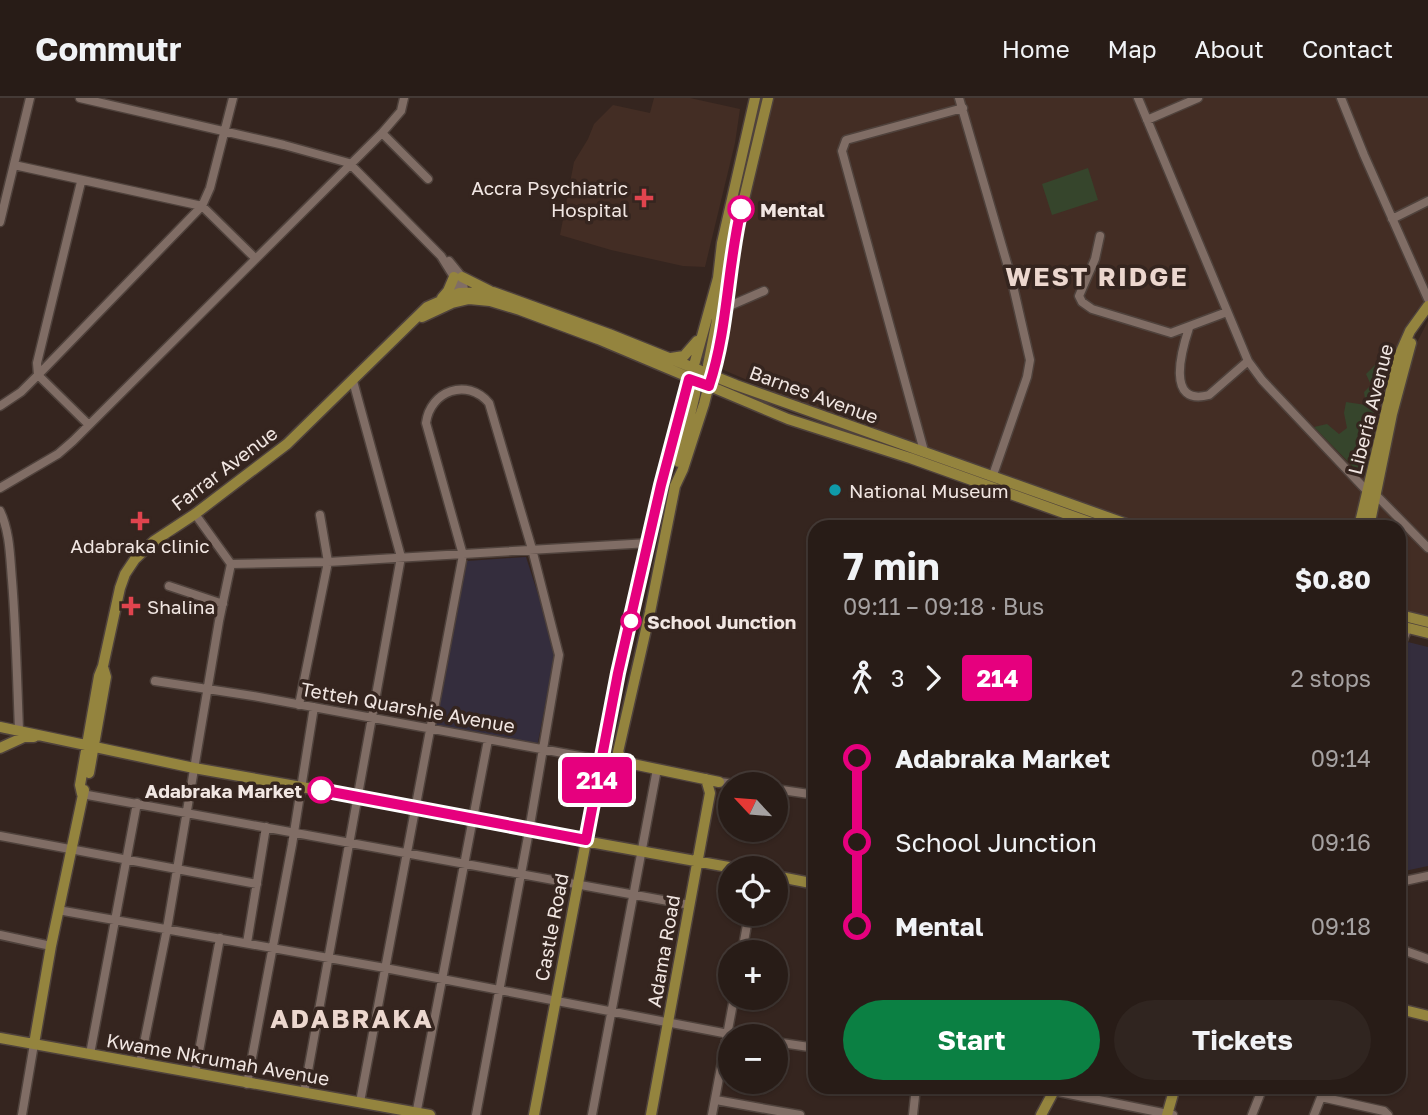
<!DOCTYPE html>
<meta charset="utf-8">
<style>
:root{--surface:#281c17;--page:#302520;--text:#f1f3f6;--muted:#a5a1a1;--line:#443a36;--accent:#0b8043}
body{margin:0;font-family:"Golos Text",sans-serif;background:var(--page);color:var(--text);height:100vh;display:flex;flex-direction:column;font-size:26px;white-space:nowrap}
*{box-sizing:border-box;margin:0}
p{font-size:23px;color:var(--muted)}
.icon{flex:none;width:38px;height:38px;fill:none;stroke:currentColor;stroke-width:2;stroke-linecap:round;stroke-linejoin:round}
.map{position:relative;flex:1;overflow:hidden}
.side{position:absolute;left:808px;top:422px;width:598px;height:574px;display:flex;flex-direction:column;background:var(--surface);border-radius:21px;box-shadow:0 2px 5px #0004,0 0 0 2px var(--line)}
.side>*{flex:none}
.badge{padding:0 14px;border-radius:5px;font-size:24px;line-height:46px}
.needle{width:46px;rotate:296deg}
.fabs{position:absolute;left:718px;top:674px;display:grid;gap:14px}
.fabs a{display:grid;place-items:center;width:70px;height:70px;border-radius:50%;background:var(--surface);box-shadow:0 2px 5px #0004,0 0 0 2px var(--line);font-size:35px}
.map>.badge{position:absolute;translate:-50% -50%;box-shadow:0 0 0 4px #fff}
.legs{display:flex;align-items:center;gap:10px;height:77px;padding:0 35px;font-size:23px}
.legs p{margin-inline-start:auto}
.summary{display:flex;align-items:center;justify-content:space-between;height:119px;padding:0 35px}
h1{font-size:38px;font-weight:700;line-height:52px}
.button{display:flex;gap:14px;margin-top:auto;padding:14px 35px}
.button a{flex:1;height:80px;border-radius:42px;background:var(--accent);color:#fff;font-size:28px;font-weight:700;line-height:80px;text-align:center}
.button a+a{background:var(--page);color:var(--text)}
ul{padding:0 35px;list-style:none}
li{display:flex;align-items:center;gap:24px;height:84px;font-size:26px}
li i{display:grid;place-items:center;width:10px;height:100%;margin:0 9px;background:currentColor}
li i::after{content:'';width:18px;height:18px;margin:-9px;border:5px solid;border-radius:50%;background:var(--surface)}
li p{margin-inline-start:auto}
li:first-child i{background:linear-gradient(#0000 50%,currentColor 0)}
li:last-child i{background:linear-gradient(currentColor 50%,#0000 0)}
header{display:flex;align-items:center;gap:42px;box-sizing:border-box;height:98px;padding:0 35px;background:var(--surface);border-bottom:2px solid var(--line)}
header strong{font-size:33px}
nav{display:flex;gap:38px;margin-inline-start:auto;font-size:24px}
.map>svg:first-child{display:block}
</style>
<header>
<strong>Commutr</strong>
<nav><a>Home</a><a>Map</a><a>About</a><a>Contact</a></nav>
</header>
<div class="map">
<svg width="1428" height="1017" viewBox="0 0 1428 1017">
<rect width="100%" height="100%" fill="#35251f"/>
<path fill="#432d24" d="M654,0H690L740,11L735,45L705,169L683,168L611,152L560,137L574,64L588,41L594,26L613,7L650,15Z
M771,0H1428V201L1415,214L1392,261L1354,429H1143L888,338L796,303L719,270L730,212L736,154Z
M1428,223V520L1400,513V429H1372L1399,297L1412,254Z"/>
<path fill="#342d3d" d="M526,459L556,552L537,649L432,628L467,463Z
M1400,542L1428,549V768L1400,774Z"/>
<path fill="#36452c" d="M1088,70L1098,102L1052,117L1042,86Z
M1376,266H1385L1367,376L1363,379L1314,329L1327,326L1339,336L1347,330L1344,315L1346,304L1366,307L1364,294L1371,287L1366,276Z"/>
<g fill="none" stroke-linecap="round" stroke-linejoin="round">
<g stroke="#4f423c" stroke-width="11">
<path id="minor" d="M80,0L284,47L349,65L441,158L454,179L460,200
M959,0L1011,179L1030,262L1027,279L993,377
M1138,0L1248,263L1262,282L1367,393
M1341,0L1364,57L1428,201
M1147,22L1198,0
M382,35L428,81
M14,67L202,108L255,160
M81,84L37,265L38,277L88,326
M1392,121L1428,103
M0,124L30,0
M1100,138L1095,161L1079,198L1082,204L1092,211L1171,235L1227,214
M449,163L462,179L465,198
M727,209L764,193
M1189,230C1182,251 1165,309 1209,297L1248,263
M0,308L21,294L38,277L202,108L210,90L233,0
M924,353L842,53L846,42L963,10
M0,390L58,356L73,343L382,35L401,13L404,0
M1375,396L1428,450
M0,413C10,434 10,459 12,482C16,532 17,582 19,632
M195,416L231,466
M231,466L328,464L649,445
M169,488L223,506
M1400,549L1408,530
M155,583L253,598L601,662
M299,607L328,464L320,417
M719,684L735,686
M775,691L816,697
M82,696L690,807
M0,738L257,786
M1400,784L1428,778
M58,812L385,870L739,938
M0,837L51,848
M247,845L266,729
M1400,851L1428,861
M742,854L749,816
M775,944L816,950
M90,956L137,705
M140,965L167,831L219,523L231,466
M195,975L220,840
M247,986L292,747L314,609
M1034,989L1173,1017
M304,995L401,459L353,283
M1321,999L1384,1013L1388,1017
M716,1002L800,1017
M360,1004L463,457L426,325C430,293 467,279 489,305L532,451L559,557L529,733L476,1017
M22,1017L34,946
M416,1017L488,642
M592,1017L657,671
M712,1017L734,900
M913,1017L916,989
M1252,1017L1263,989
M1314,1017L1325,989"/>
</g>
<g stroke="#4f423c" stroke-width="13">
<path id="major" d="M462,179L490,193
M442,200L448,193L454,179
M422,219L452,205L469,201L490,203L520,212L598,241L788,321L910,360L1103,429
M671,260L684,258L697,243
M708,267L717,222L719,189
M679,364L695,296L696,280
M1359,429L1399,258L1410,233L1428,208
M1369,429L1392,316L1411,245
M1400,517L1428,524
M1400,528L1428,535
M0,629L194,670L415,709L529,733L734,770
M0,650L24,639H34
M89,675L106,579L103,569
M719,684L623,664L618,654L650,514L675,388L683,371L704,306L722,236L733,147L768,0
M82,696L80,687L99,578L103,568L120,490L125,476L135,461L154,443L195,416L287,346L427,209L459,195L493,194L609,236L736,287L1135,429
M775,778L816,786
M1400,911L1428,918
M0,940L430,1017
M34,946L51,848L84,692
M534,1017L618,575L661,387L718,180L722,145L755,0
M651,1017L710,695L706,681
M1041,1017L1056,989
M1167,1017L1175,989"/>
</g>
<use href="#minor" stroke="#806d65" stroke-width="8"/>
<use href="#major" stroke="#94843e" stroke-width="10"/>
</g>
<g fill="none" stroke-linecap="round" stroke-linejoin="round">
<g stroke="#fff" stroke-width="16">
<path id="line-1" d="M321,692L586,742L618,575L661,387L689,281L709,288C728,231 727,170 741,111"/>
</g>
<use href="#line-1" stroke="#e6007e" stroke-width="10"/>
</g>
<g fill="#e0444e" stroke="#35251f" stroke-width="2.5">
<path d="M640.5 89.5h7v7h7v7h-7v7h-7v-7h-7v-7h7z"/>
<path d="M136.5 412.5h7v7h7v7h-7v7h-7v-7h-7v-7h7z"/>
<path d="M127.5 497.5h7v7h7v7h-7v7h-7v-7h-7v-7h7z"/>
</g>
<g fill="#fff" stroke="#e6007e" stroke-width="3.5">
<circle cx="741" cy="111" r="12"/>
<circle cx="631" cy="523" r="9"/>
<circle cx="321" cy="692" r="12"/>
</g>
<circle fill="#0f9aa8" stroke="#35251f" stroke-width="2.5" cx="835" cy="392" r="7"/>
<g text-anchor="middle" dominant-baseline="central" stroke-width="7" stroke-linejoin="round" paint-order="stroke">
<g font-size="19" fill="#f1e6e2" stroke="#35251f" text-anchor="start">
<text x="628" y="89" text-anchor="end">Accra Psychiatric<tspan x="628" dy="22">Hospital</tspan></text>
<text x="849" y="392">National Museum</text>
<text x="140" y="447" text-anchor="middle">Adabraka clinic</text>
<text x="147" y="508">Shalina</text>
</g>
<g font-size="19" font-weight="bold" fill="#f1e6e2" stroke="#35251f" text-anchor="start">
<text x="760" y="111">Mental</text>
<text x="647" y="523">School Junction</text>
<text x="302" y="692" text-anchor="end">Adabraka Market</text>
</g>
<g font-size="19" fill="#f1e6e2" stroke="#35251f">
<text transform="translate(814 296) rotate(20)">Barnes Avenue</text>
<text transform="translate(1370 311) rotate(-76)">Liberia Avenue</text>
<text transform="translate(224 370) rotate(-37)">Farrar Avenue</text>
<text transform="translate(408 609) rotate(10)">Tetteh Quarshie Avenue</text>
<text transform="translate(551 829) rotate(-79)">Castle Road</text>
<text transform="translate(663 853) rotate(-80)">Adama Road</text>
<text transform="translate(218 961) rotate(10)">Kwame Nkrumah Avenue</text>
</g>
<g font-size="26" font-weight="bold" letter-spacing="2" fill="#ecd7ce" stroke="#35251f">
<text x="1097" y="178">WEST RIDGE</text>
<text x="352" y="920">ADABRAKA</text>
</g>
</g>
</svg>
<div class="fabs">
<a><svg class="needle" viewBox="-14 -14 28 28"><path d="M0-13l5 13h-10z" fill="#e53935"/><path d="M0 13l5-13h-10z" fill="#a5a1a1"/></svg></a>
<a><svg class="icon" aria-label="locate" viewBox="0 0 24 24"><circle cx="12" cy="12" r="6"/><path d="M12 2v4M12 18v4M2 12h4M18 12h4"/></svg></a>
<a>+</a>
<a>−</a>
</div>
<b class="badge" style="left:597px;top:682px;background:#e6007e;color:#fff">214</b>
<section class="side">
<div class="summary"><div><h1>7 min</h1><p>09:11 – 09:18 · Bus</p></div><b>$0.80</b></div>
<div class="legs"><svg class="icon" aria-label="walk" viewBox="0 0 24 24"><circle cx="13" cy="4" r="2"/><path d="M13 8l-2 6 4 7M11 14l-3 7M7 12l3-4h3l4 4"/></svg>3<svg class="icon" aria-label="forward" viewBox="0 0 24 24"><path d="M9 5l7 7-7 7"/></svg><b class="badge" style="background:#e6007e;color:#fff">214</b><p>2 stops</p></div>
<ul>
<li><i style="color:#e6007e"></i><b>Adabraka Market</b><p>09:14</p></li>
<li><i style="color:#e6007e"></i><span>School Junction</span><p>09:16</p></li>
<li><i style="color:#e6007e"></i><b>Mental</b><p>09:18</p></li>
</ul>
<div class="button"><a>Start</a><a>Tickets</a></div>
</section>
</div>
